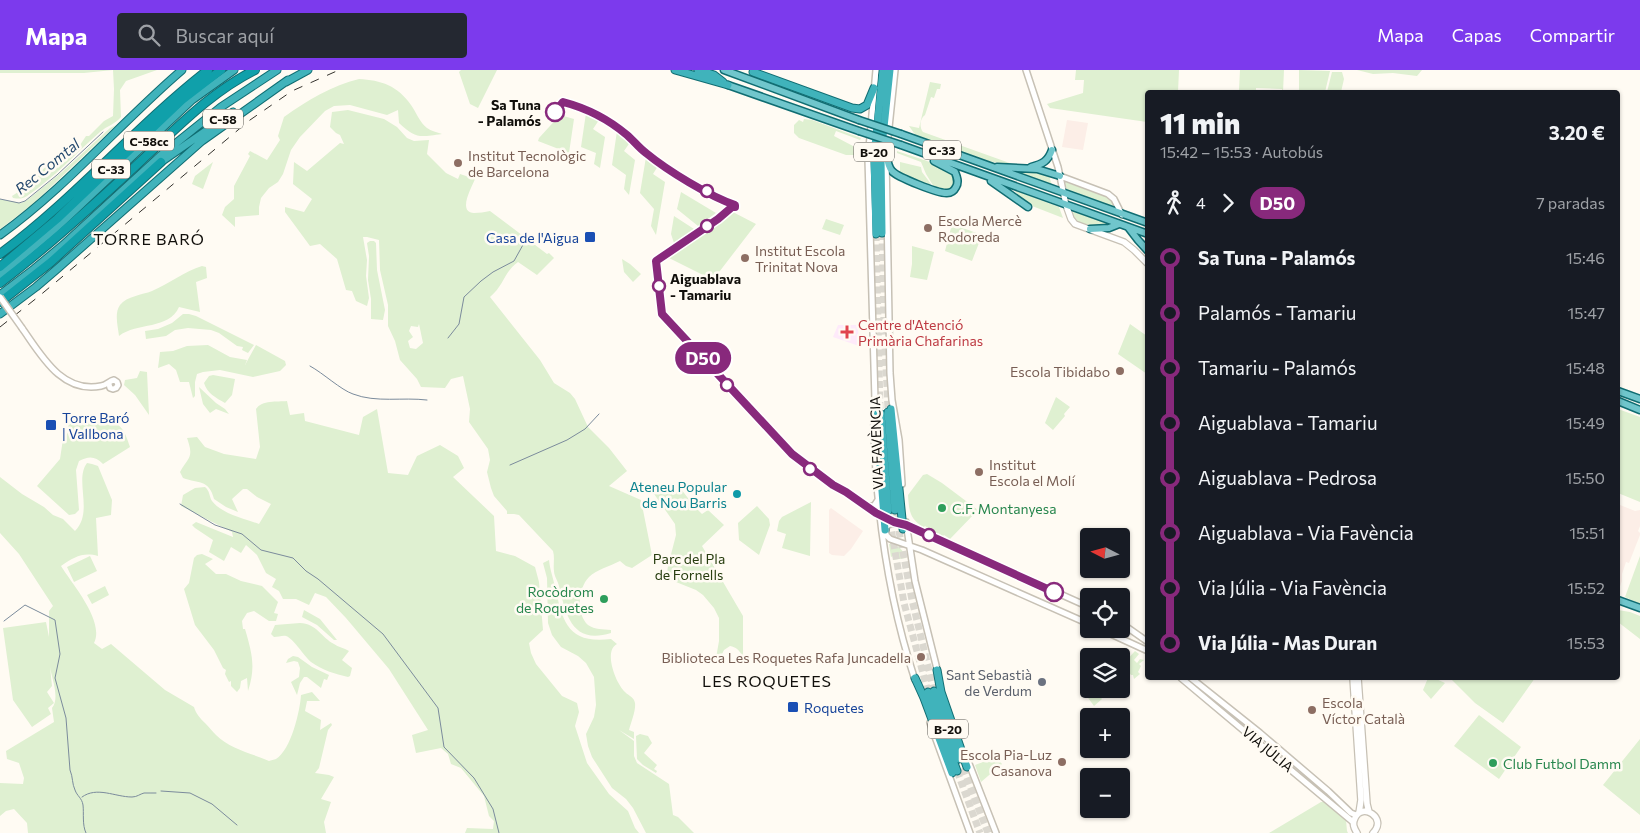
<!DOCTYPE html>
<html lang="es">
<meta charset="utf-8">
<style>
:root{--surface:#171b24;--page:#242831;--text:#f1f3f6;--muted:#9ea1a6;--accent:#7c3aed}
body{margin:0;font-family:Commissioner,sans-serif;background:var(--page);color:var(--text);height:100vh;display:flex;flex-direction:column;font-size:19px;white-space:nowrap}
*{box-sizing:border-box;margin:0}
p{font-size:16px;color:var(--muted)}
.icon{flex:none;width:28px;height:28px;fill:none;stroke:currentColor;stroke-width:2;stroke-linecap:round;stroke-linejoin:round}
.map{position:relative;flex:1;overflow:hidden}
.panel{position:absolute;left:1145px;top:20px;width:475px;height:590px;display:flex;flex-direction:column;background:var(--surface);border-radius:5px;box-shadow:0 1px 4px #0004}
.panel>*{flex:none}
.badge{padding:0 10px;border-radius:16px;font-size:18px;line-height:32px}
.needle{width:32px;rotate:276deg}
.tools{position:absolute;left:1080px;top:458px;display:grid;gap:10px}
.tools a{display:grid;place-items:center;width:50px;height:50px;border-radius:5px;background:var(--surface);box-shadow:0 1px 4px #0004;font-size:25px}
.map>.badge{position:absolute;translate:-50% -50%;box-shadow:0 0 0 2px #fff}
.legs{display:flex;align-items:center;gap:8px;height:55px;padding:0 15px;font-size:16px}
.legs p{margin-inline-start:auto}
.overview{display:flex;align-items:center;justify-content:space-between;height:85px;padding:0 15px}
h1{font-size:28px;font-weight:800;line-height:38px}
ul{padding:0 15px;list-style:none}
li{display:flex;align-items:center;gap:18px;height:55px;font-size:19px}
li i{display:grid;place-items:center;width:8px;height:100%;margin:0 6px;background:currentColor}
li i::after{content:'';width:12px;height:12px;margin:-6px;border:4px solid;border-radius:50%;background:var(--surface)}
li p{margin-inline-start:auto}
li:first-child i{background:linear-gradient(#0000 50%,currentColor 0)}
li:last-child i{background:linear-gradient(currentColor 50%,#0000 0)}
header{display:flex;align-items:center;gap:30px;box-sizing:border-box;height:70px;padding:0 25px;background:var(--accent);color:#fff}
header strong{font-size:24px}
nav{display:flex;gap:28px;margin-inline-start:auto;font-size:18px}
.search{width:350px;height:45px;background:var(--page);display:flex;align-items:center;gap:12px;box-sizing:border-box;padding:0 18px;border-radius:5px;color:var(--muted);font-size:19px}
.map>svg:first-child{display:block}
</style>
<header>
<strong>Mapa</strong>
<div class="search"><svg class="icon" aria-label="search" viewBox="0 0 24 24"><circle cx="10" cy="10" r="6"/><path d="M15 15l6 6"/></svg>Buscar aquí</div>
<nav><a>Mapa</a><a>Capas</a><a>Compartir</a></nav>
</header>
<div class="map">
<svg width="1640" height="763" viewBox="0 0 1640 763">
<rect width="100%" height="100%" fill="#fffbf3"/>
<path fill="#fceee7" d="M1067,50L1088,53L1083,80L1062,77Z
M1618,432L1620,433V435L1635,441L1640,440V456L1638,461L1640,463V465L1629,493L1626,492L1622,504V511L1618,522Z
M831,438L863,461L851,479L844,486L832,485L829,483V440Z"/>
<path fill="#feeafa" d="M838,255H858L859,276L833,267Z"/>
<path fill="#dff0d1" fill-rule="evenodd" d="M0,0H157L126,11L120,20L121,47C115,54 107,56 100,62C76,83 54,108 27,126C22,129 19,129 13,128L12,126C33,114 57,78 80,75L86,66H89L104,51L113,46L114,19L113,0L84,3H0Z
M461,0H497L478,38L470,34L459,2Z
M1076,0H1179L1178,22H1148L1147,52L1050,38L1047,34L1083,23L1084,10H1075Z
M1240,0H1284L1283,22L1282,19L1256,18V21L1239,20Z
M1299,0L1330,1L1325,22H1299Z
M1357,0H1422L1417,6L1393,3L1373,4Z
M1332,2H1342L1344,9L1341,22H1327Z
M359,9C381,10 398,16 411,35C416,42 420,53 427,58C431,61 437,62 442,64C419,67 416,69 399,53L398,40L387,45L350,35L334,36L325,41L300,67L291,80L283,104L278,112L269,118L261,128L259,137V145L235,147V157L222,145L225,137L234,129V116L250,86L248,84L250,81L267,90L280,70L278,66L284,47C306,31 333,15 359,9Z
M930,12L941,14L940,19H937L934,28L931,27L925,45C920,48 919,57 923,62L1018,96L981,90L916,66L909,56L919,58Z
M348,40L384,49L397,57L407,68L414,71L429,70L427,84L446,103L458,109L460,104L475,109C472,117 457,142 474,143C479,143 485,142 490,141L547,184L549,183L554,188L537,205L518,192C503,203 504,216 490,227L540,290L554,313L570,323L575,329L588,357L609,378L627,401L609,416L641,430L652,485L632,498L626,496L620,491C610,496 596,500 589,507C578,518 576,544 588,555C595,560 603,559 611,560V563C572,575 566,545 559,516C558,511 554,506 554,501C553,495 555,488 553,481L519,445L514,444H507V441L494,426L491,418L487,402L490,390L488,379L469,352L470,339L463,306L451,309L445,318L421,317L417,309L400,290L395,271L388,256V235L380,200L379,170L367,167H363L367,190L366,206L369,228L367,236L356,231L352,221L346,220L337,189L320,174L310,176L285,142V137L304,142L312,129L293,114L294,92L307,101L340,73L344,74L340,65L336,63L330,57L332,42ZM419,254L423,273L416,279L410,278L408,271L413,267L409,261L411,256L418,257Z
M586,43L599,50L593,59L605,67L600,98L594,94L596,83L581,77Z
M560,45L574,49L569,83L538,71L539,68Z
M804,49L812,50L861,68L860,70L836,61L834,66L853,76L854,85H846L799,68L794,63V55L799,50L803,52Z
M116,55L32,135L0,159V129L21,133L27,130L62,102L110,58Z
M617,61L631,71L624,81L635,90L629,125L624,119L626,105L612,95Z
M897,81C913,87 950,95 956,111L952,119L948,121L933,118L934,117L926,104L921,92L897,83Z
M646,87L658,96L653,104L665,112L656,165L651,156L654,139L640,123Z
M213,92L203,119L192,114L195,106Z
M900,92L921,97L922,102L931,114L928,116L900,105Z
M1028,101L1049,106L1052,115L1019,104Z
M1065,112L1104,126L1110,129L1116,138L1067,120Z
M1014,120L1059,137L1063,148L1027,134Z
M681,122L716,143L698,156L677,139Z
M731,141L756,154L713,210L667,187Z
M1071,141H1072L1111,155C1093,157 1080,161 1071,141Z
M674,146L694,159L674,173L671,164Z
M826,149L844,155L840,165L822,159Z
M952,154L982,165L972,191L945,181Z
M370,171H374L376,173L377,200L385,240L383,250L371,249V229L368,210L369,186L367,173Z
M912,176L934,182L927,210L910,207L912,194Z
M622,189L630,194L641,204L633,212L624,202Z
M202,196L206,197L207,208L196,212L200,242L179,237C169,260 137,252 119,266C118,257 114,243 120,235C127,226 142,225 152,221C169,214 185,201 202,196Z
M183,244H189L196,246L254,275L248,283L242,280L243,277L237,276L219,263L211,260L188,258L175,260L166,266L146,269L145,261L158,259L172,253Z
M1130,254L1147,266V304L1118,284Z
M208,275L230,287L247,290L245,295L256,275L285,291L286,295L280,301L253,307L220,300L203,302L197,304L195,312V326L193,328L189,312H180L176,300L169,294L158,298L160,282L173,281L187,276Z
M140,301L147,302L149,345L135,325L124,315L125,310L137,308Z
M213,305L235,309L232,325L225,333C216,328 207,323 204,313L209,306Z
M199,317L216,333L225,339L229,344L216,339L210,343L203,334Z
M1056,327L1070,337L1064,344L1065,346L1053,360L1045,353Z
M287,331L290,345L304,343L305,351L359,365L363,347L377,339L388,403L408,405L417,386L440,375L458,386L464,398L453,407L494,446L496,481L515,486L535,497L539,512L543,560L529,573L531,583L536,594L562,626L577,633L579,642L575,656L587,693L609,724L628,741L635,758L639,763H465L467,758L493,759L494,751L489,746L484,726L461,698L451,694L448,684L441,678L416,683L412,665L428,660L389,599L346,548L326,527L315,523L309,535L296,529H283L279,521L272,517L276,509L266,503L257,485L246,475L241,483L231,477L224,491L209,482L213,470L195,458L192,455L196,452L233,467L232,462L181,436L183,425L195,418L205,417C210,421 209,426 212,431C222,444 245,449 259,454L271,434L257,427L247,419H243L232,429L238,442L226,437L214,429C209,409 199,414 183,408L180,402C189,386 194,388 187,368L197,367L205,377L224,384L256,389L260,377L256,339C262,330 277,332 287,331Z
M1618,339L1640,347V432L1618,423Z
M103,348C122,354 124,359 130,377L103,394C95,386 89,386 79,391L76,400L79,440L75,444L69,445L37,416L60,389L63,369L69,361L68,356L72,352H87Z
M87,393L92,394L98,396L112,430L111,445L96,448L98,486C83,482 74,487 61,496C72,514 105,551 94,573L102,579L111,574L165,620L194,637C196,644 200,648 205,653C209,657 212,661 216,665C230,679 251,683 269,691C271,690 274,690 276,689C291,680 300,641 301,625L312,622L320,631H307L305,641L321,650L320,660L331,653L332,655L328,660L319,698L315,703L329,705L334,707L321,729L331,732L324,752L326,763H28L27,753L14,739L6,741L0,746V713L23,714L24,708L19,693L7,689L6,681L54,652L52,638C60,628 52,609 50,597L52,616L47,622L54,633L48,638L51,644L32,657L13,630L3,558L46,552L49,567V541L53,536L19,484L0,463V407L22,424L44,437L53,445L63,449L75,461C94,442 74,410 87,393Z
M927,404L942,413L978,440L950,469L944,465L943,466L938,463L937,464L925,456L924,457C910,450 909,441 908,425L923,405Z
M661,415L673,425L681,419L694,436L702,444L708,440L724,455L702,476L743,546V585H742C739,580 736,577 730,576L724,580L718,592L716,588L719,571V548L714,538L703,525L696,520L671,510L667,504L668,496L676,465L675,454L652,421Z
M811,432L810,486L782,478L786,464L777,461L779,451L782,447Z
M757,436L769,449L770,455L759,485L739,470L738,453Z
M889,474C898,475 903,479 906,488L893,490V486L891,487Z
M202,484L213,489L205,494L216,504H226L241,511L262,516L278,532L274,543L278,544L276,551H269L254,541L247,543L242,551L243,559H245C252,583 256,597 248,621L247,608L241,611L240,618L237,622L231,616V611L229,612L225,604L226,600L223,598L214,580L195,555L184,519L189,513L194,488L197,485Z
M90,486L97,501L74,512L67,497Z
M1640,486V534L1625,527Z
M549,490C550,500 553,507 555,517C563,553 568,574 611,569L617,574C603,581 616,614 625,622C629,626 634,627 635,633C636,641 631,652 629,660L634,662V669L619,660L634,671V686L637,693L669,714L673,745L678,747L694,763H646L633,738L626,729L612,718L592,687L588,676L586,664L594,647L596,635L594,607L586,593L578,586L561,577L552,565L548,553L547,508L543,493Z
M105,516L109,525L92,534L87,525Z
M304,540L320,549L337,570H334L317,555L302,547Z
M1618,540L1630,542L1640,546V569L1618,552Z
M300,553C316,553 322,568 334,574C338,577 344,578 349,581L342,590L352,598L350,606L348,607C335,604 322,600 311,592C304,586 293,568 286,566C283,565 278,567 274,567L271,564L275,555Z
M1135,581L1139,584L1134,590L1137,593L1140,589L1144,590L1139,594L1141,596L1138,602L1140,604L1134,609L1133,605H1131L1123,594Z
M293,586L298,587L312,597L329,605L327,610L324,609L321,618L307,607H304L300,613L297,625L291,612L299,607L300,598L298,592L294,591L286,593L288,589Z
M1428,608H1434L1445,613L1431,629L1423,620Z
M1450,608H1535L1503,653L1475,633Z
M1089,616V619H1093L1102,629L1094,636L1083,621Z
M1479,645L1521,677L1499,709L1454,676Z
M640,664L648,666L652,673L644,683L657,695L654,699L657,701L656,703L643,695L637,689L636,666Z
M1640,669V745L1603,715Z
M996,687L1002,694L981,712L975,695Z
M1321,732H1325L1346,750L1347,761L1348,763H1269Z"/>
<g fill="none" stroke-linecap="round" stroke-linejoin="round">
<path stroke="#7b8b9c" stroke-width="1" d="M0,129L19,133L25,131L57,105L103,62
M448,268L459,254L464,227L481,211L493,202L514,191L524,173
M310,296C323,303 341,320 353,324C376,333 403,327 427,330
M510,395L567,370L585,359L599,344
M180,434L215,455L242,464L261,480L293,488L306,501L318,509L383,564L438,638L444,677L474,708L493,739L499,763
M4,551L25,535L55,550L60,584L55,608L66,648L70,700C73,707 72,714 75,720C77,726 82,728 83,735C84,743 82,755 86,763
M161,721L190,723L212,734L237,755
M82,727C97,716 115,727 132,727C137,727 140,724 144,723C148,723 152,723 156,723"/>
<path stroke="#dbd8d0" stroke-width="7" stroke-dasharray="7 3.5" stroke-linecap="butt" d="M882,163L884,254L888,339
M876,164L880,339
M895,440L912,530L934,621
M888,441L904,533L928,622
M963,698L988,763
M957,701L980,763"/>
<g stroke="#c7c1b5" stroke-width="8">
<path id="tertiary" d="M876,0L868,89L875,330C872,354 875,378 876,403C881,473 893,543 915,610
M895,0L886,86L890,303L892,330L899,370L902,414
M1026,0L1058,97L1066,135
M1060,106L1108,124L1114,129L1122,145
M22,258C41,285 62,324 101,316C107,315 109,311 114,310L117,312L118,315L116,318L113,319L110,318L109,314
M865,436H874L878,430
M906,452L915,511L938,603
M1089,537L906,455L892,452L886,457V465L890,469L922,480L1089,554
M1121,553L1148,572
M1100,559L1148,581
M1181,608L1353,752
M1191,608L1260,663L1328,721L1351,743L1356,745
M930,653L970,763
M968,691L996,763"/>
</g>
<g stroke="#c7c1b5" stroke-width="8">
<path id="secondary" d="M1066,135L1071,149L1075,154L1124,172L1134,180L1148,194
M1353,608L1361,730L1359,743
M1358,608L1367,734L1369,742
M1357,763C1354,758 1352,754 1355,748C1362,732 1388,748 1373,763"/>
</g>
<g stroke="#106d72" stroke-width="9">
<path id="primary" d="M724,0L859,50
M728,15L859,61
M901,64L1148,153
M901,75L1148,164
M886,83C887,89 888,97 892,101C897,107 939,124 947,123C951,123 954,121 956,117C959,112 957,107 955,102L934,91
M997,97L1037,99L1060,106
M1031,97C1043,94 1048,91 1052,80
M991,111L1028,137
M1128,157L1138,170L1148,181
M1090,159L1109,158L1119,154
M1618,321L1640,329
M1618,331L1640,340
M1618,530L1640,538"/>
</g>
<g stroke="#106d72" stroke-width="9">
<path id="trunk" d="M675,0L728,15
M698,0L714,5L723,12
M753,2L852,38L860,39L867,35L874,18
M286,12L308,0
M161,92L233,42
M882,163L881,86L890,0
M876,164L874,85L883,0
M0,165C67,117 120,53 182,0
M0,205L54,160L192,30L234,0
M0,225L34,199L63,175L160,86L221,37L277,0
M0,244L36,217L57,199L202,71L288,10
M891,339L903,459
M877,340V356L885,460
M888,342L895,440
M881,344L888,441
M937,600L941,622L967,697
M915,608L924,628L952,703
M934,621L959,689
M928,622L957,701"/>
</g>
<g stroke="#106d72" stroke-width="10">
<path id="motorway" d="M0,184C75,129 135,57 208,0
M0,197L57,149L182,30L221,0
M0,213C50,175 96,133 142,90C178,57 211,22 255,0
M0,232L51,192L161,92"/>
</g>
<use href="#tertiary" stroke="#fff" stroke-width="5"/>
<use href="#secondary" stroke="#fff" stroke-width="5.5"/>
<use href="#primary" stroke="#70c6cc" stroke-width="6"/>
<use href="#trunk" stroke="#40b3bb" stroke-width="7"/>
<use href="#motorway" stroke="#10a0aa" stroke-width="8"/>
<path stroke="#35332e" stroke-width="1" stroke-dasharray="9 9" stroke-linecap="butt" d="M0,257L38,227L250,50L292,21L339,0"/>
<g stroke="#c7c1b5" stroke-width="8" stroke-linecap="butt">
<path id="tertiary-bridge" d="M0,227L22,258"/>
</g>
<g stroke="#106d72" stroke-width="9" stroke-linecap="butt">
<path id="primary-bridge" d="M859,50L901,64
M859,61L901,75"/>
</g>
<use href="#tertiary-bridge" stroke="#fff" stroke-width="5"/>
<use href="#primary-bridge" stroke="#70c6cc" stroke-width="6"/>
</g>
<g fill="none" stroke-linecap="round" stroke-linejoin="round">
<g stroke="#fff" stroke-width="11">
<path id="line-1" d="M555,42L563,32C586,38 608,49 627,65C634,71 639,78 646,83C668,101 709,126 735,135V137H732L718,149L656,191L662,244L792,384L833,415L846,422L876,443L894,452L906,455L1054,522"/>
</g>
<use href="#line-1" stroke="#88297c" stroke-width="8"/>
</g>
<g fill="#fff" stroke="#88297c" stroke-width="2.5">
<circle cx="555" cy="42" r="9"/>
<circle cx="707" cy="121" r="6"/>
<circle cx="707" cy="156" r="6"/>
<circle cx="659" cy="216" r="6"/>
<circle cx="727" cy="315" r="6"/>
<circle cx="810" cy="399" r="6"/>
<circle cx="929" cy="465" r="6"/>
<circle cx="1054" cy="522" r="9"/>
</g>
<g fill="#8d6e63" stroke="#fffbf3" stroke-width="2">
<circle cx="458" cy="93" r="5"/>
<circle cx="928" cy="158" r="5"/>
<circle cx="745" cy="188" r="5"/>
<circle cx="1120" cy="301" r="5"/>
<circle cx="979" cy="402" r="5"/>
<circle cx="921" cy="587" r="5"/>
<circle cx="1312" cy="640" r="5"/>
<circle cx="1062" cy="692" r="5"/>
</g>
<g fill="#1a4fb4" stroke="#fffbf3" stroke-width="2">
<rect x="584" y="161" width="12" height="12" rx="2.5"/>
<rect x="45" y="349" width="12" height="12" rx="2.5"/>
<rect x="787" y="631" width="12" height="12" rx="2.5"/>
</g>
<path fill="#e0444e" stroke="#fffbf3" stroke-width="2" d="M844.5 254.5h5v5h5v5h-5v5h-5v-5h-5v-5h5z"/>
<circle fill="#0f9aa8" stroke="#fffbf3" stroke-width="2" cx="737" cy="424" r="5"/>
<g fill="#2e9e5b" stroke="#fffbf3" stroke-width="2">
<circle cx="942" cy="438" r="5"/>
<circle cx="604" cy="529" r="5"/>
<circle cx="1493" cy="693" r="5"/>
</g>
<circle fill="#6b7280" stroke="#fffbf3" stroke-width="2" cx="1042" cy="612" r="5"/>
<g text-anchor="middle" dominant-baseline="central" stroke-width="5" stroke-linejoin="round" paint-order="stroke">
<g fill="#fffbf3" stroke="#585651" stroke-width="1">
<rect x="203" y="39.5" width="40" height="19" rx="4"/>
<rect x="124" y="61.5" width="50" height="19" rx="4"/>
<rect x="923" y="70.5" width="38" height="19" rx="4"/>
<rect x="854" y="72.5" width="40" height="19" rx="4"/>
<rect x="92" y="89.5" width="38" height="19" rx="4"/>
<rect x="928" y="649.5" width="40" height="19" rx="4"/>
</g>
<g font-size="12" font-weight="bold" fill="#110f0b">
<text x="223" y="49">C-58</text>
<text x="149" y="71">C-58cc</text>
<text x="942" y="80">C-33</text>
<text x="874" y="82">B-20</text>
<text x="111" y="99">C-33</text>
<text x="948" y="659">B-20</text>
</g>
<g font-size="14" font-weight="bold" fill="#110f0b" stroke="#fffbf3" text-anchor="end">
<text x="541" y="34">Sa Tuna<tspan x="541" dy="16">- Palamós</tspan></text>
<text x="670" y="208" text-anchor="start">Aiguablava<tspan x="670" dy="16">- Tamariu</tspan></text>
</g>
<g font-size="14" fill="#785e54" stroke="#fffbf3" text-anchor="start">
<text x="468" y="85">Institut Tecnològic<tspan x="468" dy="16">de Barcelona</tspan></text>
<text x="938" y="150">Escola Mercè<tspan x="938" dy="16">Rodoreda</tspan></text>
<text x="755" y="180">Institut Escola<tspan x="755" dy="16">Trinitat Nova</tspan></text>
<text x="1110" y="301" text-anchor="end">Escola Tibidabo</text>
<text x="989" y="394">Institut<tspan x="989" dy="16">Escola el Molí</tspan></text>
<text x="911" y="587" text-anchor="end">Biblioteca Les Roquetes Rafa Juncadella</text>
<text x="1322" y="632">Escola<tspan x="1322" dy="16">Víctor Català</tspan></text>
<text x="1052" y="684" text-anchor="end">Escola Pia-Luz<tspan x="1052" dy="16">Casanova</tspan></text>
</g>
<g font-size="14" fill="#164399" stroke="#fffbf3" text-anchor="start">
<text x="579" y="167" text-anchor="end">Casa de l'Aigua</text>
<text x="62" y="347">Torre Baró<tspan x="62" dy="16">| Vallbona</tspan></text>
<text x="804" y="637">Roquetes</text>
</g>
<g font-size="14" fill="#be3a42" stroke="#fffbf3" text-anchor="start">
<text x="858" y="254">Centre d'Atenció<tspan x="858" dy="16">Primària Chafarinas</tspan></text>
</g>
<g font-size="14" fill="#110f0b" stroke="#fffbf3">
<text transform="translate(876 373) rotate(-92)">VIA FAVÈNCIA</text>
<text transform="translate(1268 679) rotate(40)">VIA JÚLIA</text>
</g>
<g font-size="14" fill="#0d838f" stroke="#fffbf3" text-anchor="end">
<text x="727" y="416">Ateneu Popular<tspan x="727" dy="16">de Nou Barris</tspan></text>
</g>
<g font-size="14" fill="#27864d" stroke="#fffbf3" text-anchor="start">
<text x="952" y="438">C.F. Montanyesa</text>
<text x="594" y="521" text-anchor="end">Rocòdrom<tspan x="594" dy="16">de Roquetes</tspan></text>
<text x="1503" y="693">Club Futbol Damm</text>
</g>
<g font-size="14" fill="#283e10" stroke="#fffbf3">
<text x="689" y="488">Parc del Pla<tspan x="689" dy="16">de Fornells</tspan></text>
</g>
<g font-size="14" fill="#5b616d" stroke="#fffbf3" text-anchor="end">
<text x="1032" y="604">Sant Sebastià<tspan x="1032" dy="16">de Verdum</tspan></text>
</g>
<g font-size="15" font-style="italic" fill="#24486d" stroke="#fffbf3">
<text transform="translate(47 96) rotate(-39)">Rec Comtal</text>
</g>
<g font-size="16" letter-spacing="1" fill="#110f0b" stroke="#fffbf3">
<text x="149" y="168">TORRE BARÓ</text>
<text x="767" y="610">LES ROQUETES</text>
</g>
</g>
</svg>
<div class="tools">
<a><svg class="needle" viewBox="-14 -14 28 28"><path d="M0-13l5 13h-10z" fill="#e53935"/><path d="M0 13l5-13h-10z" fill="#9ea1a6"/></svg></a>
<a><svg class="icon" aria-label="locate" viewBox="0 0 24 24"><circle cx="12" cy="12" r="6"/><path d="M12 2v4M12 18v4M2 12h4M18 12h4"/></svg></a>
<a><svg class="icon" aria-label="layers" viewBox="0 0 24 24"><path d="M12 4l9 5-9 5-9-5zM3 14l9 5 9-5"/></svg></a>
<a>+</a>
<a>−</a>
</div>
<b class="badge" style="left:703px;top:288px;background:#88297c;color:#fff">D50</b>
<section class="panel">
<div class="overview"><div><h1>11 min</h1><p>15:42 – 15:53 · Autobús</p></div><b>3.20 €</b></div>
<div class="legs"><svg class="icon" aria-label="walk" viewBox="0 0 24 24"><circle cx="13" cy="4" r="2"/><path d="M13 8l-2 6 4 7M11 14l-3 7M7 12l3-4h3l4 4"/></svg>4<svg class="icon" aria-label="forward" viewBox="0 0 24 24"><path d="M9 5l7 7-7 7"/></svg><b class="badge" style="background:#88297c;color:#fff">D50</b><p>7 paradas</p></div>
<ul>
<li><i style="color:#88297c"></i><b>Sa Tuna - Palamós</b><p>15:46</p></li>
<li><i style="color:#88297c"></i><span>Palamós - Tamariu</span><p>15:47</p></li>
<li><i style="color:#88297c"></i><span>Tamariu - Palamós</span><p>15:48</p></li>
<li><i style="color:#88297c"></i><span>Aiguablava - Tamariu</span><p>15:49</p></li>
<li><i style="color:#88297c"></i><span>Aiguablava - Pedrosa</span><p>15:50</p></li>
<li><i style="color:#88297c"></i><span>Aiguablava - Via Favència</span><p>15:51</p></li>
<li><i style="color:#88297c"></i><span>Via Júlia - Via Favència</span><p>15:52</p></li>
<li><i style="color:#88297c"></i><b>Via Júlia - Mas Duran</b><p>15:53</p></li>
</ul>
</section>
</div>
